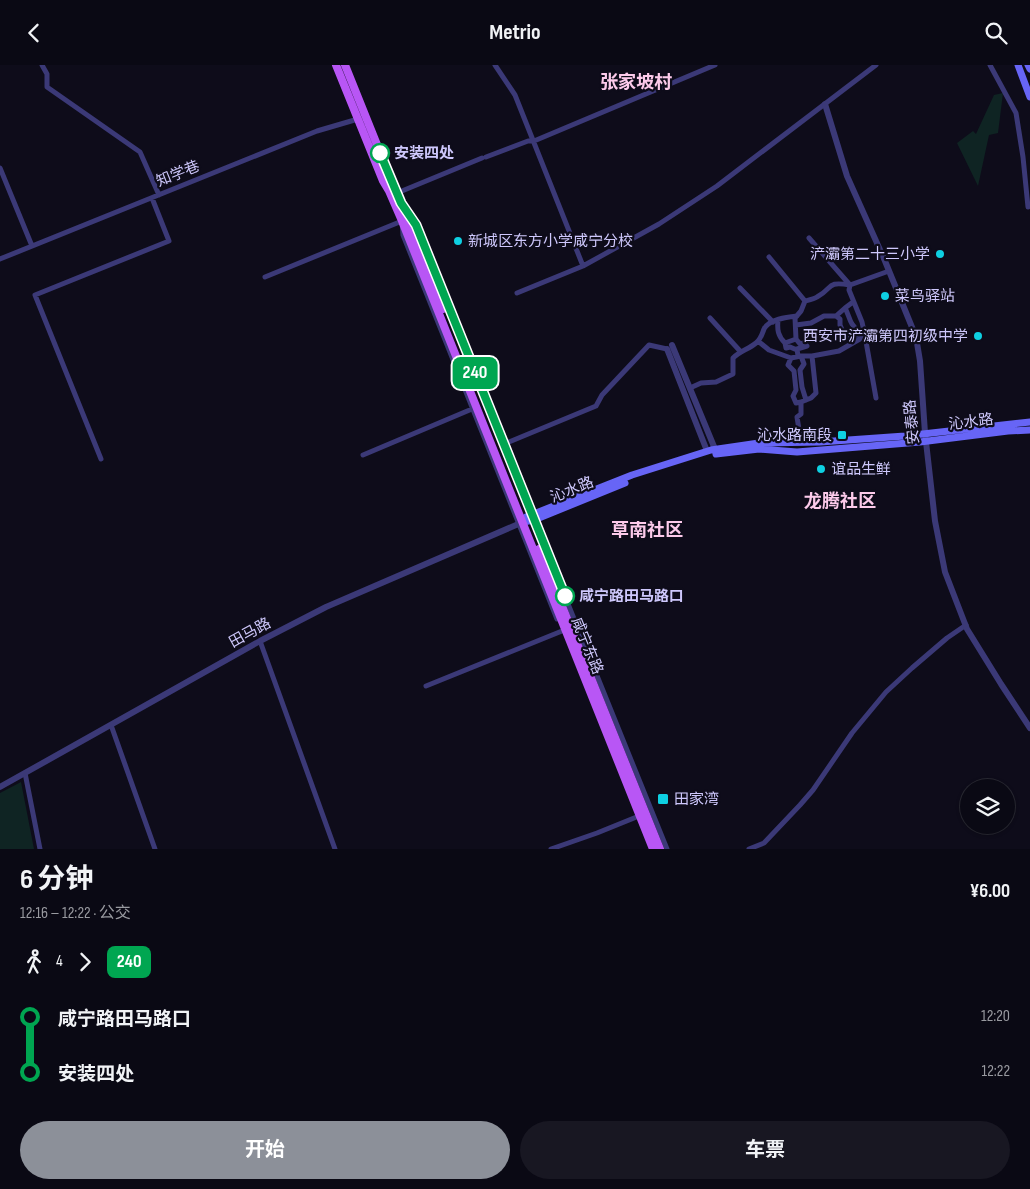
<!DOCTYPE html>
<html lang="zh">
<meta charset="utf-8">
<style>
:root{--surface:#0a0914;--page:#181722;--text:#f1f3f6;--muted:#999aa0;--line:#2a2a34;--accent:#8c9099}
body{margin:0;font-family:"Sofia Sans Condensed","Noto Sans SC",sans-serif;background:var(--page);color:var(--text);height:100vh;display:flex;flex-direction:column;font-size:19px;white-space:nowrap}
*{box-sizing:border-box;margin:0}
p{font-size:16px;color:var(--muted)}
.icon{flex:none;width:28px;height:28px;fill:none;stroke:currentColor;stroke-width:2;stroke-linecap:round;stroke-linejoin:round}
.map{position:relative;height:784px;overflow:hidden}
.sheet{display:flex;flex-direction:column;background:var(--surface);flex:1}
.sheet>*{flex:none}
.badge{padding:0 10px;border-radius:8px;font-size:18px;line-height:32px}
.controls{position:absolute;left:960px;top:714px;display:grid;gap:10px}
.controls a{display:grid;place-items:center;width:55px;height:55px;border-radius:50%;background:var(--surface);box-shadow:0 1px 4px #0004,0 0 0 1px var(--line);font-size:25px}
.map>.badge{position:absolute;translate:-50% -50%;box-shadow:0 0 0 2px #fff}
.legs{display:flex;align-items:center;gap:8px;height:55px;padding:0 20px;font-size:16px}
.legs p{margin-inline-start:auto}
.headline{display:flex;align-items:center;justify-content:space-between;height:85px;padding:0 20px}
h1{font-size:28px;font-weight:700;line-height:38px}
.cta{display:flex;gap:10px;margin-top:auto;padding:10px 20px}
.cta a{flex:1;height:58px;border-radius:30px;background:var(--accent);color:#fff;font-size:20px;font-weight:700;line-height:58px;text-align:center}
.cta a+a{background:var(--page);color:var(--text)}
ul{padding:0 20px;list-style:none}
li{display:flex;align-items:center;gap:18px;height:55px;font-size:19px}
li i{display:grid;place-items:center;width:8px;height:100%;margin:0 6px;background:currentColor}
li i::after{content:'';width:12px;height:12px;margin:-6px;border:4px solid;border-radius:50%;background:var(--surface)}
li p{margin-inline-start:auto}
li:first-child i{background:linear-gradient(#0000 50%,currentColor 0)}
li:last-child i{background:linear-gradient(currentColor 50%,#0000 0)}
header{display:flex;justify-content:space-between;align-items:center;height:65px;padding:0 20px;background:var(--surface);font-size:22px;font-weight:700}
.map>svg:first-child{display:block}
</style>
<header><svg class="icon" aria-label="back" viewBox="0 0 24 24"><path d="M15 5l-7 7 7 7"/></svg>Metrio<svg class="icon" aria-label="search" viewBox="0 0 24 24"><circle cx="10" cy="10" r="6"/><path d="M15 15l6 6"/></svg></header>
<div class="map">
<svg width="1030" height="784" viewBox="0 0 1030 784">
<rect width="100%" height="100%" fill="#0e0c1a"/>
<path fill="#0f2423" d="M1003,28L998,68L989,70L978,121L957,78L973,66L976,69L994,30Z
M21,717L34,784H0V728Z"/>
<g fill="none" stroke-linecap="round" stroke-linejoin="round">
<path stroke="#3b3977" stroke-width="5" d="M42,0L47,9V22L140,87L159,130
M495,0L515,30L583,201
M990,0L1016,48L1023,92L1028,142
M486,92L528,76H534L715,0
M0,103L32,181
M397,128L482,93
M406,146L415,160L667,784
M769,192L805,236
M0,194L317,66L358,54
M265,212L402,156L403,170L557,554
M740,223L773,257
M517,228L583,201L659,159L717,121L876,0
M845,243L836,251L840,254V260L845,272L849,274L858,269C857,264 855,263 852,259C849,254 848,248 845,243L853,237
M710,253L740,286
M778,255C777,265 778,271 785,278
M796,260L811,258L824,251H836
M865,271L876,333
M796,274L785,278L786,283L790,282L797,285
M758,276L769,285L791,293
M798,291L797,284L807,281L804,278L800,279L796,274L795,253L801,246L805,236C809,235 814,234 817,232C834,223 825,216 850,220L809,173
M690,323L701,318L716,317L733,309V293C740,286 749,284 756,278C761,274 762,269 764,264C769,254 787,252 797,251
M806,335L802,322L800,305L804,299L801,291H812
M801,337L796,338L793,331L796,325L794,306L788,300L791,293L801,291
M801,377L797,352L801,349V337L811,333L816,328L812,291L839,286L865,271L862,257L849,225L850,220L889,206
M504,379L596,341L602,330L649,280L667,284
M363,390L472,344
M101,394L35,230L169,176L152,133
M260,576L335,784
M426,621L562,566
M111,660L155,784
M25,708L40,784
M551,784L597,768L639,751
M749,784L764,778L800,740L813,725L852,668L886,627L912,603L947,573L966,560"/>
<path stroke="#3b3977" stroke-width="6" d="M825,39L847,111L885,196L916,272L920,296L925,368L935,456L945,507L967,564L1001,619L1030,663
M672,280L715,384
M667,284L707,386
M0,722L260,576L326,542L523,457"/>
<path stroke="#6765f6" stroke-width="7" d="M1018,0L1030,32
M1028,0L1030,4
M716,389L759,384L797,387L920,377L1008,366L1030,365
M523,457L526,452L632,410L711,385L759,378L820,377L905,371L1030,357
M523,457L534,455L625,418"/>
<path stroke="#b856f5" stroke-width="8" d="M336,0L383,116L389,126L402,156L653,784
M345,0L443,244
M539,484L660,784
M549,507L550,493"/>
</g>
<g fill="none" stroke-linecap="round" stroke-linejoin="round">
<g stroke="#fff" stroke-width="11">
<path id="line-1" d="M380,88L401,138L416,160L565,531"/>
</g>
<use href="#line-1" stroke="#00a651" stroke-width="8"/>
</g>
<g fill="#fff" stroke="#00a651" stroke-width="2.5">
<circle cx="380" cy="88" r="9"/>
<circle cx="565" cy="531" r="9"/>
</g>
<g fill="#0ed0e2" stroke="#0e0c1a" stroke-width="2">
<circle cx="458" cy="176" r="5"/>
<circle cx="940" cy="189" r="5"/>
<circle cx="885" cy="231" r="5"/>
<circle cx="978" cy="271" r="5"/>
<rect x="837" y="365" width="10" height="10" rx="2.5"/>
<circle cx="821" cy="404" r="5"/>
<rect x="657" y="728" width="12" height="12" rx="2.5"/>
</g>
<g text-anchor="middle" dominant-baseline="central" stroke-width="4.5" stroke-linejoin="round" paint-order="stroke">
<g font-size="15" font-weight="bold" fill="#cec8fc" stroke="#0e0c1a" text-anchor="start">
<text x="394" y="88">安装四处</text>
<text x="579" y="531">咸宁路田马路口</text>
</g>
<g font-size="15" fill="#cec8fc" stroke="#0e0c1a">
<text transform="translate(178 109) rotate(-22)">知学巷</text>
<text transform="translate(912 357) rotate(-95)">安泰路</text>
<text transform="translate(971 357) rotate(-7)">沁水路</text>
<text transform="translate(572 425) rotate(-22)">沁水路</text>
<text transform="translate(250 568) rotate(-29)">田马路</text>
<text transform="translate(587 581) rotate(68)">咸宁东路</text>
</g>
<g font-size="15" fill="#cec8fc" stroke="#0e0c1a" text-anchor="start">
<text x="468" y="176">新城区东方小学咸宁分校</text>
<text x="930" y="189" text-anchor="end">浐灞第二十三小学</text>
<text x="895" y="231">菜鸟驿站</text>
<text x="968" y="271" text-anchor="end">西安市浐灞第四初级中学</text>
<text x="832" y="370" text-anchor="end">沁水路南段</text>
<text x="831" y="404">谊品生鲜</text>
<text x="674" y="734">田家湾</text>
</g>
<g font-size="18" font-weight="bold" fill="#fccaea" stroke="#0e0c1a">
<text x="636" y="17">张家坡村</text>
<text x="840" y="436">龙腾社区</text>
<text x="647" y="465">草南社区</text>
</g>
</g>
</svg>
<div class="controls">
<a><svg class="icon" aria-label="layers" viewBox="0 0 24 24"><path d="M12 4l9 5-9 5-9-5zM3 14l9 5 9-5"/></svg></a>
</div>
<b class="badge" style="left:475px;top:308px;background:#00a651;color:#fff">240</b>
</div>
<section class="sheet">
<div class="headline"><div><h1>6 分钟</h1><p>12:16 – 12:22 · 公交</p></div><b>¥6.00</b></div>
<div class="legs"><svg class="icon" aria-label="walk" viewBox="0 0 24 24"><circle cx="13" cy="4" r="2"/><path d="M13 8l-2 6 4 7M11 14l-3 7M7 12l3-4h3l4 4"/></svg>4<svg class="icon" aria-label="forward" viewBox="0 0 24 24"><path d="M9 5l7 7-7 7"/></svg><b class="badge" style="background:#00a651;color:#fff">240</b></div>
<ul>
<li><i style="color:#00a651"></i><b>咸宁路田马路口</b><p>12:20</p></li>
<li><i style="color:#00a651"></i><b>安装四处</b><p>12:22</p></li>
</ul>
<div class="cta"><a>开始</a><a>车票</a></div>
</section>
